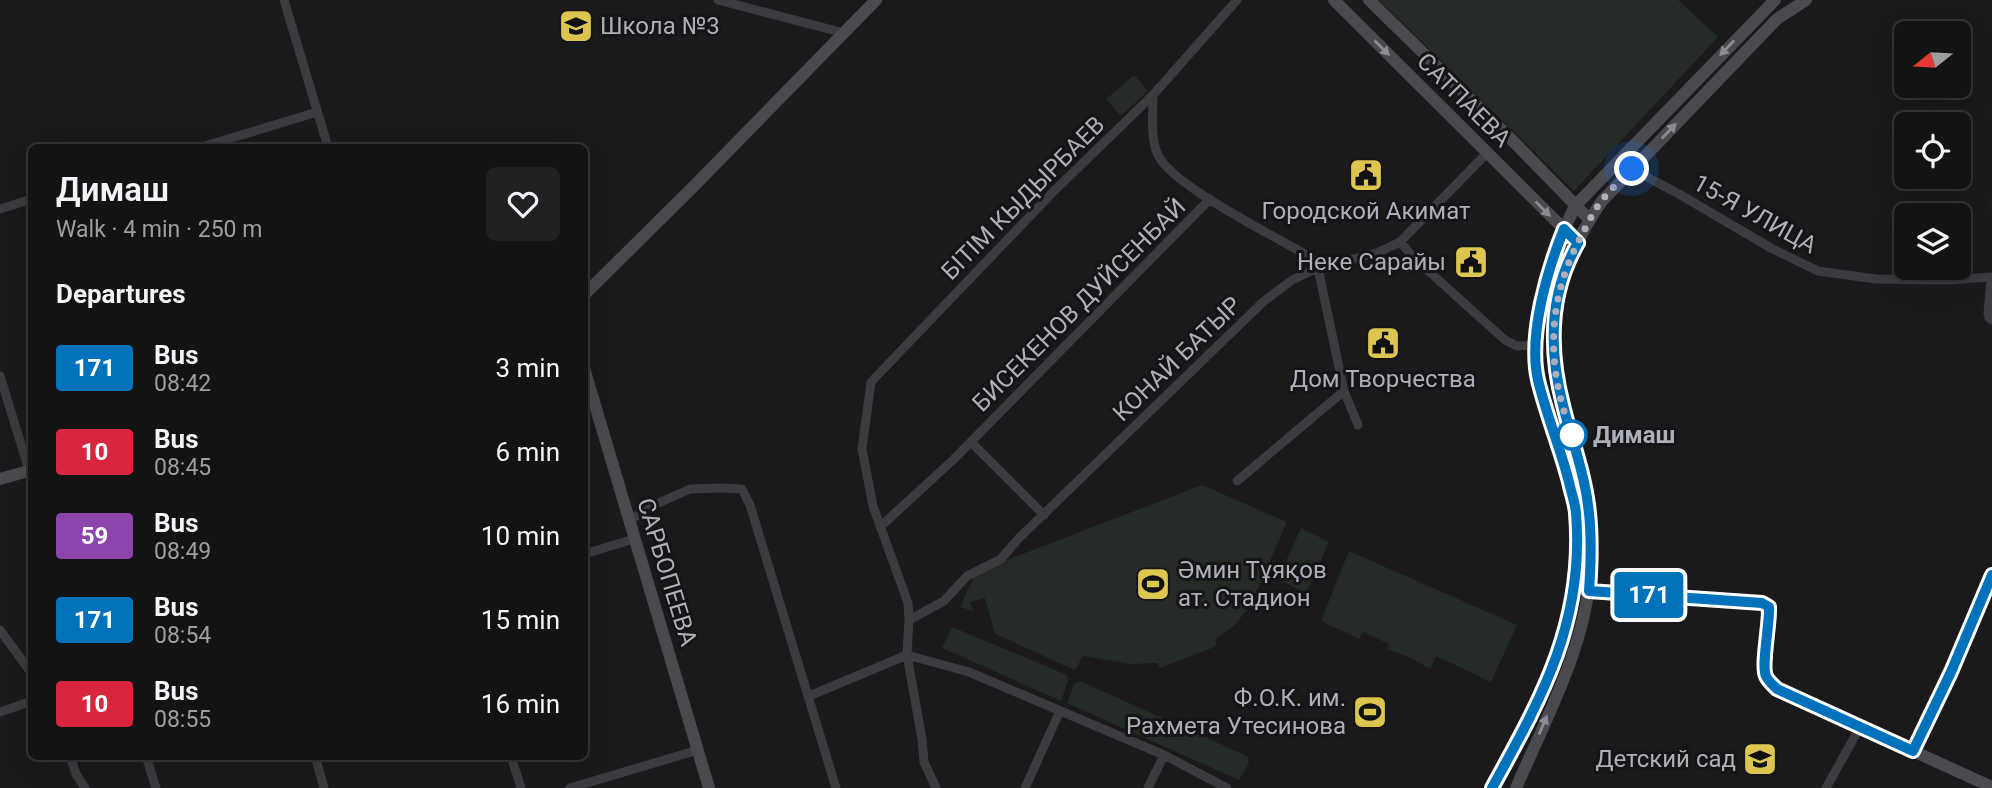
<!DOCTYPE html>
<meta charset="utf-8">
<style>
:root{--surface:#141314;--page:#212022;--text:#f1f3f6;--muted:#9d9ea0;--line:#333234}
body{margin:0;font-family:Roboto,sans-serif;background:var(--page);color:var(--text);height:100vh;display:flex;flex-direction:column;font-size:26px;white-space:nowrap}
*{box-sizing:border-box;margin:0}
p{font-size:23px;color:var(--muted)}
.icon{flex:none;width:38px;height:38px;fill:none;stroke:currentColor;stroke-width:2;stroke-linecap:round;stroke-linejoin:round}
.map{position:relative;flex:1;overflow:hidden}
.drawer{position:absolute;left:28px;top:144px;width:560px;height:616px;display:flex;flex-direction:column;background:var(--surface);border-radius:10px;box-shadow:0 7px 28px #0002,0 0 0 2px var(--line)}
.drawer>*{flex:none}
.badge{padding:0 14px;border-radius:5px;font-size:24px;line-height:46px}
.needle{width:46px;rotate:252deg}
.tools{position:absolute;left:1894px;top:21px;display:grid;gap:14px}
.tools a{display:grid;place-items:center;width:77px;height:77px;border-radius:10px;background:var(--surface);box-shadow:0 7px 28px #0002,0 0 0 2px var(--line);font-size:35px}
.you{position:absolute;width:35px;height:35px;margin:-18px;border:5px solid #fff;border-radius:50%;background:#1a73e8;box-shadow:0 0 0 10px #1a73e833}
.map>.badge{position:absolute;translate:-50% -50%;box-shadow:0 0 0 4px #fff}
h2{padding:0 28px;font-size:26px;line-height:63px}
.round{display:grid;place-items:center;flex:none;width:74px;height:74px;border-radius:10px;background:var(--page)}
.overview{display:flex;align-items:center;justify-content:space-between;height:119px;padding:0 28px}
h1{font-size:33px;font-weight:600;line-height:52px}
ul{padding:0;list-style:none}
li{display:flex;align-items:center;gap:21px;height:84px;padding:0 28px}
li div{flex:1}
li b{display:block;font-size:26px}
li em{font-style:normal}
li .badge{min-width:77px;font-weight:700;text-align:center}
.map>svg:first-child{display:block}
</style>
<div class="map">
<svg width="1992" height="788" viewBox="0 0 1992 788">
<rect width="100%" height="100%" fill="#1a191b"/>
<path fill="#242b26" d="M1379,0H1678L1718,37L1574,191Z
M1134,75L1148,91L1121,116L1106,99Z
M1202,485L1287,522L1250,606L1234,626L1215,639L1217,646L1160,668L1157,663L1132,664L1083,656L1075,670L995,634L985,598L970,602L973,611L960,607L976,572Z
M1301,528L1329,542L1306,593L1278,579Z
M1349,551L1517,625L1491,682L1436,656L1430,669L1411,658L1387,649L1389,644L1363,632L1359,639L1321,621Z
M952,627L1067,675L1068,681L1061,701L942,648Z
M1080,681L1247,756L1249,763L1239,780L1067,703L1074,684Z"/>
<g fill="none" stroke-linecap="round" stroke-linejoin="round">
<path stroke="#3b3b40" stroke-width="9" d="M284,0L328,147
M718,0L844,33
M1153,95C1153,113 1150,138 1158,155C1171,185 1278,238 1310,257L1318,268L1344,391L1358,425
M202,147L317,112
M1632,169L1679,194L1771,248L1818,271L1876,279L1945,280L1992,277
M0,209L32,199
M1400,242L1414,258L1505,340L1517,346L1536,345
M1991,277L1988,313L1989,318L1992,320
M0,376L29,470
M971,442L1044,515
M1237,481L1344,391
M629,519L642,514L654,505L690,489L722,488L742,489L750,505L836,788
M880,527L954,459L1210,199
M584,554L634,539
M909,620L944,601L967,576L1001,559L1019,538L1263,302L1292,280L1318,268L1377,253L1400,242L1487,153
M0,630L32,674
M809,696L907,655L969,672L1164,755L1227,788
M0,712L32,701
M1913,751L1950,672L1992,575
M70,756L76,774L85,788
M146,756L156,788
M315,756L324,788
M511,756L521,788
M570,788L698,750
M936,788L924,762L922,739L907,655L909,620L908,603L873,506L862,449L871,382L1054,191L1153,95L1237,0
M1025,788L1060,711
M1148,788L1164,755
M1826,788L1860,727"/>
<path stroke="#49494f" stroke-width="12" d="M1334,0L1578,243
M1369,0L1509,137L1589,219
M584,295L694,186L876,0
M584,368L709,788
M0,479L32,470
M1583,590L1762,602L1769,607C1770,623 1761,666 1766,676C1768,681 1773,685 1777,689L1992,787
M1492,788C1535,710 1580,632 1577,540C1577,529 1577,518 1575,508C1567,465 1551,422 1538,380C1530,323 1550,257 1575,206L1775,0
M1516,788C1547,716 1588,643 1591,563C1592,526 1587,488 1577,452C1570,427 1560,402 1556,376C1546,313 1566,252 1602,201L1777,19L1806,0"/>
</g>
<defs><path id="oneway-solid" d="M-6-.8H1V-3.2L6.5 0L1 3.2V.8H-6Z" transform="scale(1.75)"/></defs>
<g fill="#8a8b94">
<use href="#oneway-solid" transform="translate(1382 48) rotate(45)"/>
<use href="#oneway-solid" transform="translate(1727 48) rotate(134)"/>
<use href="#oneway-solid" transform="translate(1669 131) rotate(-46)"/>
<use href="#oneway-solid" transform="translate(1543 209) rotate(45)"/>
<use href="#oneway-solid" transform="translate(1543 725) rotate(-67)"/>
</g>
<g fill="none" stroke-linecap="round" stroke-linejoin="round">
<g stroke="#fff" stroke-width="16">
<path id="line" d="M1492,788C1542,697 1585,621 1576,513C1575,502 1571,492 1569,482C1560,447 1546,414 1538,380C1528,336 1547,271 1564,229L1578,243C1549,293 1549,351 1563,405C1571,439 1584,470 1588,505C1592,533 1591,563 1589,591L1762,603L1769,607C1770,623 1761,666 1766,676C1768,681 1773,685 1777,689L1913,751L1951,672L1992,575"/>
</g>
<use href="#line" stroke="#0072bc" stroke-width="10"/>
<path stroke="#adafb9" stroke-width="7" stroke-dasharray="0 12.6" d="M1572,435C1547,369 1546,306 1578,242C1586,228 1592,213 1602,200C1611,189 1622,179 1632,169"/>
</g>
<defs>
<g id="school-square" transform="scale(1.75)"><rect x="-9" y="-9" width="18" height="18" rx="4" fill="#ddc64f" stroke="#151416"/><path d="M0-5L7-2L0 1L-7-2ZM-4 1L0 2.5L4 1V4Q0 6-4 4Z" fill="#111"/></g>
<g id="civic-square" transform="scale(1.75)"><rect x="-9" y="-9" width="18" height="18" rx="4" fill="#ddc64f" stroke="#151416"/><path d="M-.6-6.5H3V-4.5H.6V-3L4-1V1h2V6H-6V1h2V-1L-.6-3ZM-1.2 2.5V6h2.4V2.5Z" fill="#111"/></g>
<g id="stadium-square" transform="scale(1.75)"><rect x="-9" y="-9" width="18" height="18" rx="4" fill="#ddc64f" stroke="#151416"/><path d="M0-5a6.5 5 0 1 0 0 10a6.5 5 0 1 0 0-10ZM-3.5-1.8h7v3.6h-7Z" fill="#111"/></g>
</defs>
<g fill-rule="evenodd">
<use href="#school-square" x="576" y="26"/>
<use href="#civic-square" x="1366" y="175"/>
<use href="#civic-square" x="1471" y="262"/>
<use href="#civic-square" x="1383" y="343"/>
<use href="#stadium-square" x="1153" y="584"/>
<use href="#stadium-square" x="1370" y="712"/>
<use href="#school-square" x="1760" y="759"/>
</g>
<circle fill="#fff" stroke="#0072bc" stroke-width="3.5" cx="1572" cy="435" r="14"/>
<g text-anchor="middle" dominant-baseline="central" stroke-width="6" stroke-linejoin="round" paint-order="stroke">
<g font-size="24" fill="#adafb9" stroke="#151416" text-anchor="end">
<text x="600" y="26" text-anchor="start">Школа №3</text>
<text x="1366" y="211" text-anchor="middle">Городской Акимат</text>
<text x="1446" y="262">Неке Сарайы</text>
<text x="1383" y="379" text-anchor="middle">Дом Творчества</text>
<text x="1178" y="570" text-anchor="start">Әмин Тұяқов<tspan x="1178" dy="28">ат. Стадион</tspan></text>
<text x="1346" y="698">Ф.О.К. им.<tspan x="1346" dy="28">Рахмета Утесинова</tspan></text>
<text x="1736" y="759">Детский сад</text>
</g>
<g font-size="24" fill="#adafb9" stroke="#151416">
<text transform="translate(1464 100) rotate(45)">САТПАЕВА</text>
<text transform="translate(1023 198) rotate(-45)">БIТIМ КЫДЫРБАЕВ</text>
<text transform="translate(1755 214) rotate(29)">15-Я УЛИЦА</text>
<text transform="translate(1079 305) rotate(-45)">БИСЕКЕНОВ ДУЙСЕНБАЙ</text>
<text transform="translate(1177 359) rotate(-44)">КОНАЙ БАТЫР</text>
<text transform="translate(667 572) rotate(73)">САРБОПЕЕВА</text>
</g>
<g font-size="24" font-weight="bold" fill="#adafb9" stroke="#151416" text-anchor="start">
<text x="1593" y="435">Димаш</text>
</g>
</g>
</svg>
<div class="tools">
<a><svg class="needle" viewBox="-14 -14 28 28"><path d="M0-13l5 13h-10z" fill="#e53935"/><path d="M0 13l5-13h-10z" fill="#9d9ea0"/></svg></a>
<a><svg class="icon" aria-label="locate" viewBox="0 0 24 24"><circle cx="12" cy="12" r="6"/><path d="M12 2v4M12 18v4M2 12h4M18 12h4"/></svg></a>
<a><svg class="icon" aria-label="layers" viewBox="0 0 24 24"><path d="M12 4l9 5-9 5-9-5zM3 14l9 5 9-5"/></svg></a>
</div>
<div class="you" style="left:1632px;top:169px"></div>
<b class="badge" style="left:1649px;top:595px;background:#0072bc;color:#fff">171</b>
<section class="drawer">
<div class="overview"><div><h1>Димаш</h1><p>Walk · 4 min · 250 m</p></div><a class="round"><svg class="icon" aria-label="heart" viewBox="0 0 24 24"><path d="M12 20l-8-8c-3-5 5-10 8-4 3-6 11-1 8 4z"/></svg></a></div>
<h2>Departures</h2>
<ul>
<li><span class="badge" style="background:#0072bc;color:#fff">171</span><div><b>Bus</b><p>08:42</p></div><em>3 min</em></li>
<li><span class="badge" style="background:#d7263d;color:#fff">10</span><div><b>Bus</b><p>08:45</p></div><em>6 min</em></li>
<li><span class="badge" style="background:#8e44ad;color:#fff">59</span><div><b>Bus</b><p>08:49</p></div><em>10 min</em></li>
<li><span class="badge" style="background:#0072bc;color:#fff">171</span><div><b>Bus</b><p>08:54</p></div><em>15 min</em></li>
<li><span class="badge" style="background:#d7263d;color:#fff">10</span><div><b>Bus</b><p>08:55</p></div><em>16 min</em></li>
</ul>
</section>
</div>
